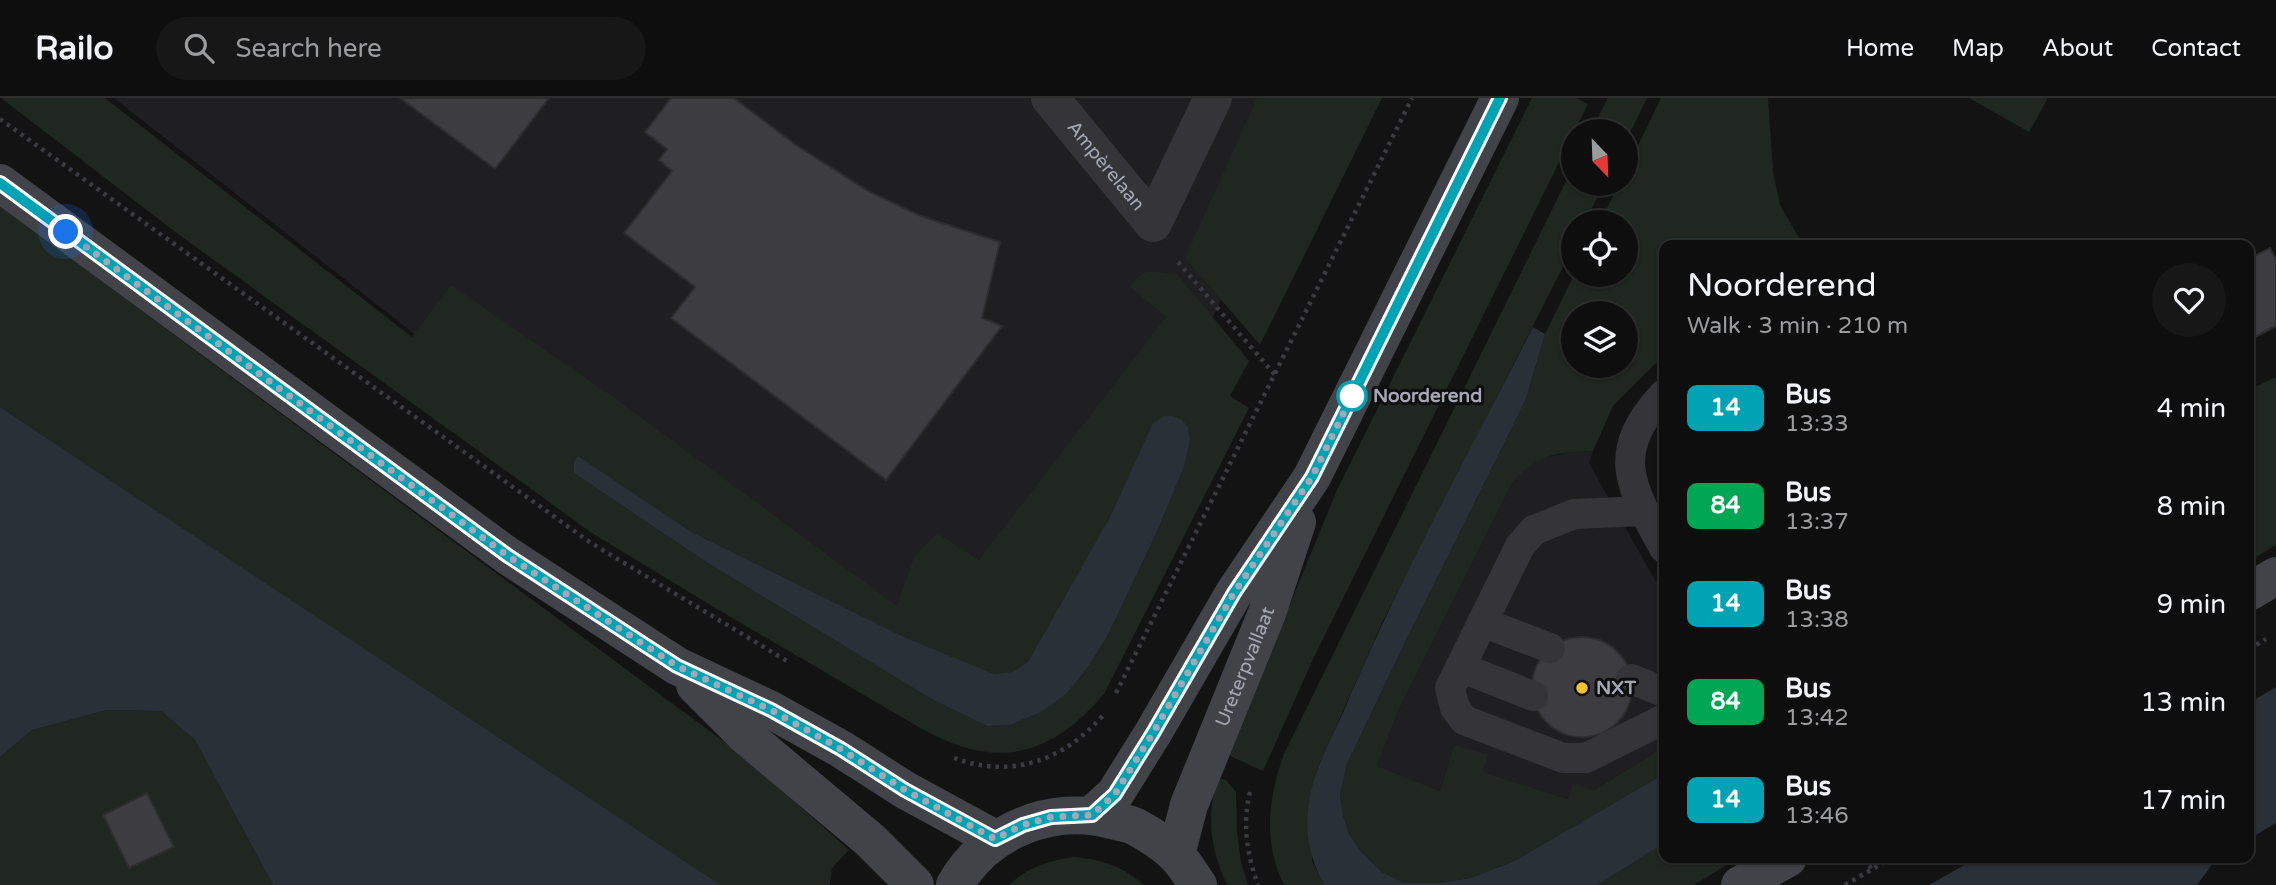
<!DOCTYPE html>
<meta charset="utf-8">
<style>
:root{--surface:#0e0e0f;--page:#171718;--text:#f1f3f6;--muted:#9b9c9e;--line:#2e2e2f}
body{margin:0;font-family:"Varela Round",sans-serif;background:var(--page);color:var(--text);height:100vh;display:flex;flex-direction:column;font-size:26px;white-space:nowrap}
*{box-sizing:border-box;margin:0}
p{font-size:23px;color:var(--muted)}
.icon{flex:none;width:38px;height:38px;fill:none;stroke:currentColor;stroke-width:2;stroke-linecap:round;stroke-linejoin:round}
.map{position:relative;flex:1;overflow:hidden}
.drawer{position:absolute;left:1659px;top:142px;width:595px;height:623px;display:flex;flex-direction:column;background:var(--surface);border-radius:14px;box-shadow:0 2px 5px #0004,0 0 0 2px var(--line)}
.drawer>*{flex:none}
.badge{padding:0 14px;border-radius:10px;font-size:24px;line-height:46px}
.needle{width:46px;rotate:157deg}
.buttons{position:absolute;left:1561px;top:21px;display:grid;gap:14px}
.buttons a{display:grid;place-items:center;width:77px;height:77px;border-radius:50%;background:var(--surface);box-shadow:0 2px 5px #0004,0 0 0 2px var(--line);font-size:35px}
.you{position:absolute;width:35px;height:35px;margin:-18px;border:5px solid #fff;border-radius:50%;background:#1a73e8;box-shadow:0 0 0 10px #1a73e833}
.map>.badge{position:absolute;translate:-50% -50%;box-shadow:0 0 0 4px #fff}
.round{display:grid;place-items:center;flex:none;width:74px;height:74px;border-radius:37px;background:var(--page)}
.head{display:flex;align-items:center;justify-content:space-between;height:119px;padding:0 28px}
h1{font-size:33px;font-weight:600;line-height:52px}
ul{padding:0;list-style:none}
li{display:flex;align-items:center;gap:21px;height:98px;padding:0 28px}
li div{flex:1}
li b{display:block;font-size:26px}
li em{font-style:normal}
li .badge{min-width:77px;font-weight:700;text-align:center}
header{display:flex;align-items:center;gap:42px;box-sizing:border-box;height:98px;padding:0 35px;background:var(--surface);border-bottom:2px solid var(--line)}
header strong{font-size:33px}
nav{display:flex;gap:38px;margin-inline-start:auto;font-size:24px}
.search{width:490px;height:63px;background:var(--page);display:flex;align-items:center;gap:18px;box-sizing:border-box;padding:0 24px;border-radius:38px;color:var(--muted);font-size:26px}
.map>svg:first-child{display:block}
</style>
<header>
<strong>Railo</strong>
<div class="search"><svg class="icon" aria-label="search" viewBox="0 0 24 24"><circle cx="10" cy="10" r="6"/><path d="M15 15l6 6"/></svg>Search here</div>
<nav><a>Home</a><a>Map</a><a>About</a><a>Contact</a></nav>
</header>
<div class="map">
<svg width="2276" height="787" viewBox="0 0 2276 787">
<rect width="100%" height="100%" fill="#131314"/>
<path fill="#1f1f21" d="M114,0H1317L1032,600L765,482L535,331Z
M1593,353L1589,365L1664,498V649L1594,692L1568,701L1482,674L1454,647L1440,693L1376,668L1396,618L1513,384L1527,368L1542,360L1571,354Z"/>
<path fill="#1f2720" fill-rule="evenodd" d="M1,0H105L412,239L451,187L616,301L897,508L914,459L937,435L979,462L1166,219L1130,189C1147,165 1153,176 1177,176L1249,263L1230,298L1249,310L1104,596C1049,660 996,672 922,631L712,508L592,435L178,136ZM1153,325L1190,343L1184,369L1156,436L1107,539L1088,569L1041,614L1011,627L987,628L933,602L703,462L574,375L578,358L693,435L906,540L994,576L1013,574L1028,564L1110,419Z
M1257,0H1382L1260,247L1185,160Z
M1532,0H1576L1588,6L1314,559L1263,673L1228,657L1337,392Z
M1608,0H1647L1626,43V33H1591Z
M1661,0H1768L1773,74L1780,107L1803,147H1664V257L1613,308L1593,353C1557,354 1538,356 1513,384L1396,618L1377,668L1440,693L1454,647L1488,657L1483,674L1568,701L1573,686L1594,692L1664,649V676L1514,763L1471,780L1438,785H1404L1382,774L1362,755L1349,736L1343,717L1340,697L1347,666L1409,536L1526,301L1545,236L1574,177H1626V124H1600L1619,86H1626V72ZM1573,215H1626V268H1573Z
M1969,0H2048L2029,34Z
M1573,69V86H1604L1585,124H1573V149L1383,523L1317,672L1312,763L1324,787H1284C1263,744 1268,700 1284,656Z
M0,108L742,657L849,752L832,770L830,787H720L0,309Z
M2276,279V447L2249,463V292Z
M107,612L161,613L195,642L273,787H0V659L32,632Z
M1218,680L1226,682L1236,694L1237,733L1241,764L1248,787H1227C1210,750 1206,719 1218,680Z
M1664,745V760H1738L1694,787H1598Z
M1074,759C1104,762 1120,767 1144,787H1009C1028,769 1048,763 1074,759Z"/>
<path fill="#293038" d="M1533,229L1545,236L1526,301L1409,536L1347,666L1340,697L1343,717L1349,736L1362,755L1382,774L1404,785H1438L1471,780L1514,763L1664,676V745L1598,787H1324C1310,760 1304,736 1309,705C1314,667 1337,632 1351,596C1405,471 1471,350 1533,229Z
M0,309L719,786L720,787H273L195,642L161,613L107,612L32,632L0,659Z
M1165,318H1172L1182,322L1188,329L1190,343L1184,369L1156,436L1107,539L1088,569L1066,596L1041,614L1011,627L987,628L933,602L703,462L574,375V364L578,358L693,435L906,540L994,576L1013,574L1028,564L1110,419L1153,325Z
M2276,589V725L2249,741V605Z
M1977,760H2217L2197,787H1929Z"/>
<path fill="#3d3d41" stroke="#2d2d30" stroke-width="2" d="M400,0H549L495,71Z
M671,0H734L796,47L870,94L921,118L1000,144L982,220L1002,228L886,382L671,220L695,189L624,135L672,73L659,62L667,51L645,34Z
M2270,150L2276,162V228L2249,242V161Z
M1532 589a50 50 0 1 1 100 0a50 50 0 1 1-100 0Z
M147,695L174,749L129,770L103,717Z"/>
<g fill="none" stroke-linecap="round" stroke-linejoin="round">
<path stroke="#3a3b40" stroke-width="4.5" stroke-dasharray="3.5 5" stroke-linecap="butt" d="M0,21L591,445L787,563
M1178,164L1275,277
M2249,551L2266,541
M1116,595L1412,0
M954,660C1014,682 1066,661 1105,615
M1250,694C1242,725 1247,757 1258,787
M1865,760L1872,772
M1845,787L1892,760"/>
<path stroke="#343439" stroke-width="30" d="M1664,296C1609,354 1630,389 1664,450
M1644,413L1574,416L1534,432L1520,448L1450,590L1455,610L1464,622L1563,660H1586L1664,621
M1482,524L1550,550
M1460,569L1533,598
M1631,581L1664,594"/>
<path stroke="#343439" stroke-width="38" id="s1" d="M1050,0L1153,125L1213,0"/>
<g stroke="#424349" stroke-width="38">
<path d="M0,85L508,458L677,568L771,612L841,651L905,692L995,741"/>
<path d="M2249,494L2276,478"/>
<path d="M695,587L746,638L870,742L915,787"/>
<path d="M1092,717L1115,696L1153,635L1234,495L1312,379L1500,0"/>
<path id="s2" d="M1176,757L1189,707L1267,515L1297,424"/>
<path d="M955,787C985,733 1052,706 1111,722C1119,724 1129,725 1136,729C1149,736 1166,747 1176,757C1184,765 1191,777 1198,787"/>
<path d="M1740,787L1788,760"/>
</g>
</g>
<g fill="none" stroke-linecap="round" stroke-linejoin="round">
<g stroke="#fff" stroke-width="16">
<path id="line" d="M0,85L508,458L677,568L771,612L841,651L905,692L995,741L1023,727L1051,719L1092,717L1115,696L1153,635L1234,495L1312,379L1500,0"/>
</g>
<use href="#line" stroke="#00a3b4" stroke-width="10"/>
<path stroke="#a4a8b5" stroke-width="7" stroke-dasharray="0 12.6" d="M66,134L508,458L677,568L771,612L841,651L905,692L995,741L1023,727L1051,719L1092,717L1115,696L1153,635L1234,495L1312,379L1352,298"/>
</g>
<circle fill="#fff" stroke="#00a3b4" stroke-width="3.5" cx="1352" cy="298" r="14"/>
<circle fill="#f4c22b" stroke="#0e0e0f" stroke-width="2.5" cx="1582" cy="590" r="7"/>
<g text-anchor="middle" dominant-baseline="central" stroke-width="6" stroke-linejoin="round" paint-order="stroke">
<g font-size="19" fill="#a4a8b5" stroke="#0e0e0f">
<text stroke="none"><textPath href="#s1" startOffset="88">Ampèrelaan</textPath></text>
<text stroke="none"><textPath href="#s2" startOffset="201">Ureterpvallaat</textPath></text>
</g>
<g font-size="19" font-weight="bold" fill="#a4a8b5" stroke="#0e0e0f" text-anchor="start">
<text x="1373" y="298">Noorderend</text>
</g>
<g font-size="19" font-weight="bold" fill="#a4a8b5" stroke="#0e0e0f" text-anchor="start">
<text x="1596" y="590">NXT</text>
</g>
</g>
</svg>
<div class="buttons">
<a><svg class="needle" viewBox="-14 -14 28 28"><path d="M0-13l5 13h-10z" fill="#e53935"/><path d="M0 13l5-13h-10z" fill="#9b9c9e"/></svg></a>
<a><svg class="icon" aria-label="locate" viewBox="0 0 24 24"><circle cx="12" cy="12" r="6"/><path d="M12 2v4M12 18v4M2 12h4M18 12h4"/></svg></a>
<a><svg class="icon" aria-label="layers" viewBox="0 0 24 24"><path d="M12 4l9 5-9 5-9-5zM3 14l9 5 9-5"/></svg></a>
</div>
<div class="you" style="left:66px;top:134px"></div>
<section class="drawer">
<div class="head"><div><h1>Noorderend</h1><p>Walk · 3 min · 210 m</p></div><a class="round"><svg class="icon" aria-label="heart" viewBox="0 0 24 24"><path d="M12 20l-8-8c-3-5 5-10 8-4 3-6 11-1 8 4z"/></svg></a></div>
<ul>
<li><span class="badge" style="background:#00a3b4;color:#fff">14</span><div><b>Bus</b><p>13:33</p></div><em>4 min</em></li>
<li><span class="badge" style="background:#00a651;color:#fff">84</span><div><b>Bus</b><p>13:37</p></div><em>8 min</em></li>
<li><span class="badge" style="background:#00a3b4;color:#fff">14</span><div><b>Bus</b><p>13:38</p></div><em>9 min</em></li>
<li><span class="badge" style="background:#00a651;color:#fff">84</span><div><b>Bus</b><p>13:42</p></div><em>13 min</em></li>
<li><span class="badge" style="background:#00a3b4;color:#fff">14</span><div><b>Bus</b><p>13:46</p></div><em>17 min</em></li>
</ul>
</section>
</div>
